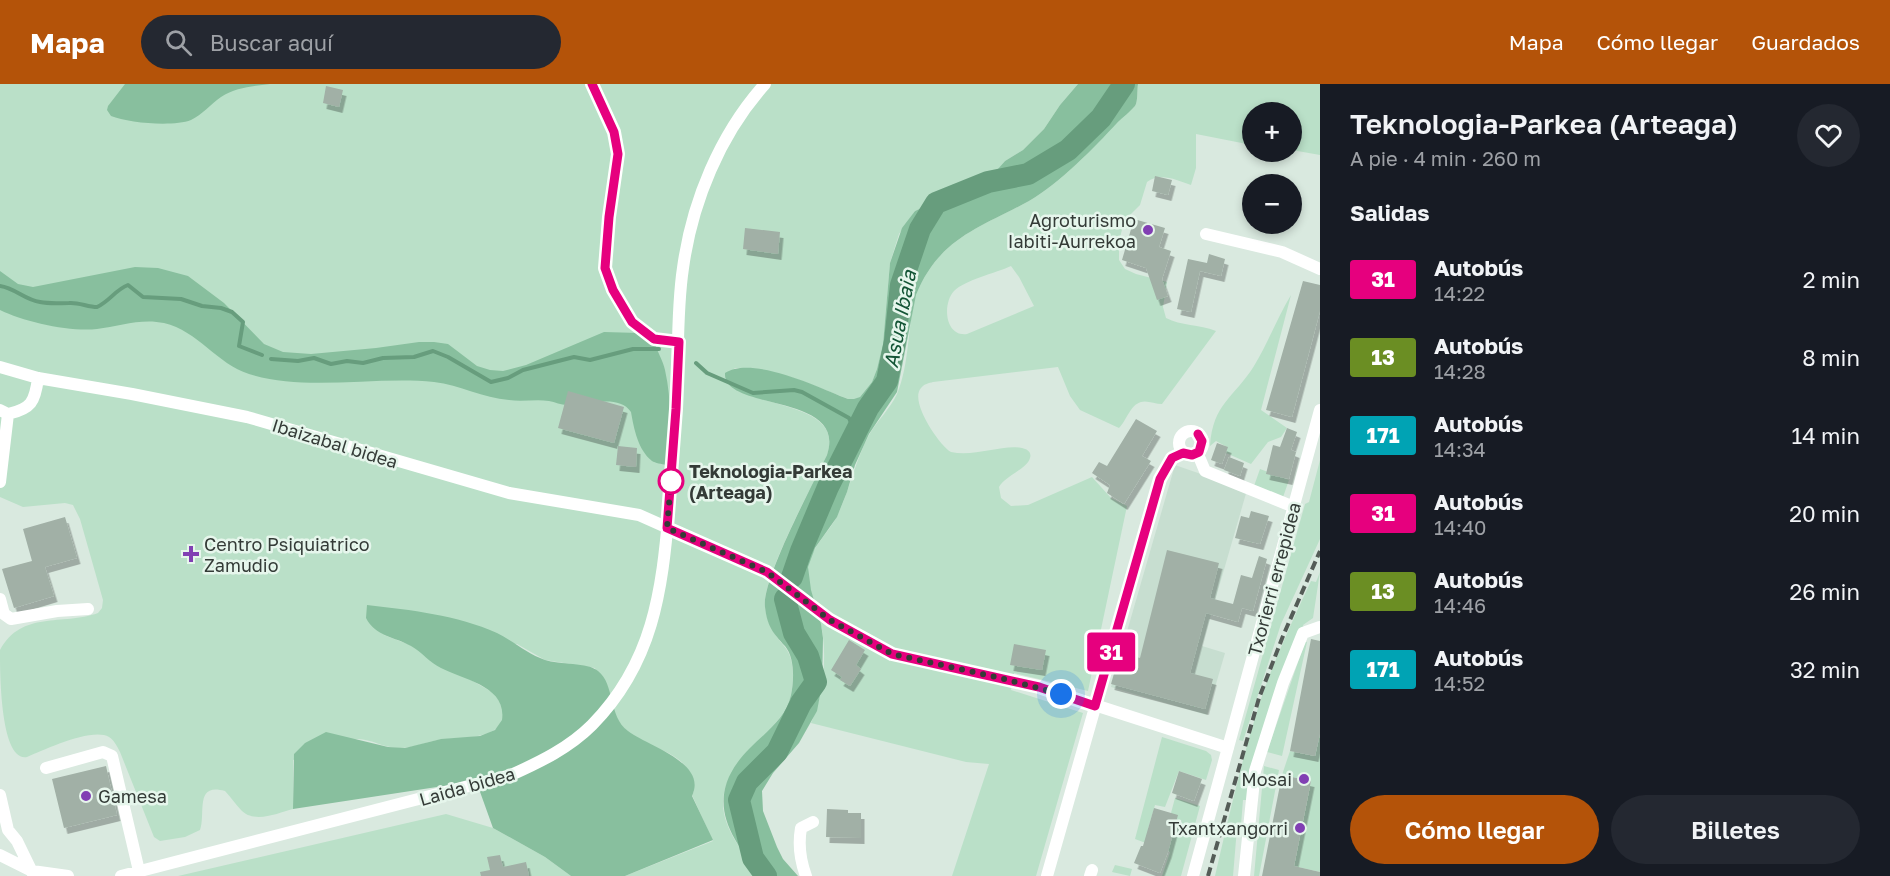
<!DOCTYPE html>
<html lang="es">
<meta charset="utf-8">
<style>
:root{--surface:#171b24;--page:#242831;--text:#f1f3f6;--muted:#9ea1a6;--accent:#b45309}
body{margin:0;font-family:"Golos Text",sans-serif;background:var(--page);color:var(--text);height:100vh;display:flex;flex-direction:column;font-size:22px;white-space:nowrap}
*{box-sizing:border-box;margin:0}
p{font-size:20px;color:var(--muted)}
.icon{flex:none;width:33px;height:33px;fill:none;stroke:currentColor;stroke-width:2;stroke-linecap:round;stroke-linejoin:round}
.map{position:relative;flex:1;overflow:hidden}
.panel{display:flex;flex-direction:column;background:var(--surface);width:570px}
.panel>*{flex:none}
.badge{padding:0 12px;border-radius:4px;font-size:21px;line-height:39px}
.tools{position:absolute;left:1242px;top:18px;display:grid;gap:12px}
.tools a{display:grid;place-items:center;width:60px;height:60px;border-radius:50%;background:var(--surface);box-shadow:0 3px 9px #0003;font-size:30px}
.you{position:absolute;width:30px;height:30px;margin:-15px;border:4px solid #fff;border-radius:50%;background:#1a73e8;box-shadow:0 0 0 9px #1a73e833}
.map>.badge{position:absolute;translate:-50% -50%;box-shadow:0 0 0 3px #fff}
h2{padding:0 30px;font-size:22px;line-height:54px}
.round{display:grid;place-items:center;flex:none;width:63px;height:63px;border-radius:32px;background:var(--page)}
.summary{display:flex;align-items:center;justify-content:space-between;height:102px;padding:0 30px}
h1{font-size:28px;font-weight:600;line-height:45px}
.cta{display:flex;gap:12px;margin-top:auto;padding:12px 30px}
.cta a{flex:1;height:69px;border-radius:36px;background:var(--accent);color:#fff;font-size:24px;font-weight:600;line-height:69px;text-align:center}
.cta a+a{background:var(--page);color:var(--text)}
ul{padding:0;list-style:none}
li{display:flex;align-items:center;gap:18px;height:78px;padding:0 30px}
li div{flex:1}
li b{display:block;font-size:22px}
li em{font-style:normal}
li .badge{min-width:66px;font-weight:700;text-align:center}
header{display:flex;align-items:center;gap:36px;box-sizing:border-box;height:84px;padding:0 30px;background:var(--accent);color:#fff}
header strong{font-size:28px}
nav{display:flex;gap:33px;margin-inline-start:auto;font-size:21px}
.search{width:420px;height:54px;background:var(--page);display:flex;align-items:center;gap:15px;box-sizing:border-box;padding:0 21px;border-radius:33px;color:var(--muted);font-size:22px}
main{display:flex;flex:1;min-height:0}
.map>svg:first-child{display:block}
</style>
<header>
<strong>Mapa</strong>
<div class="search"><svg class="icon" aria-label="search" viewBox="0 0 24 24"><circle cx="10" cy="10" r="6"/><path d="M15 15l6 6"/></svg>Buscar aquí</div>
<nav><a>Mapa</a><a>Cómo llegar</a><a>Guardados</a></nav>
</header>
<main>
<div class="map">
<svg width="1320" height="792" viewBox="0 0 1320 792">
<defs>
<filter id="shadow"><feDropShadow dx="3.5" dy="6" stdDeviation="0" flood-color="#0004"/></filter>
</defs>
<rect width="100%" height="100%" fill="#d9e9df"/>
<path fill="#c7ded0" d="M1175,381L1247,406L1202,562L1225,569L1207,631L1111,603Z"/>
<path fill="#bae0c8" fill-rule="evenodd" d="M0,0H1078L1060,21L1044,45L1023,66L1005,77L997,86L982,96L915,127L899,150L890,179L883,260L877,285L872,298L860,313L854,316L848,315C811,301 775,283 735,284L725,295C746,326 846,315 827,371C813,400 761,496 765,523C767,540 774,550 784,562C795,574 794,596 791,611C788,626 777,637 767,649C757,662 737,681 729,695C710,731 740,766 762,792H625L713,757L692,711C695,706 694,704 693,698C686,664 643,666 623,643C611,628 603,602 595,584L545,576L517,560L384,551L410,561L492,608C499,615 504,623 503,633C500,657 455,653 438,656C425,658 412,665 398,664C384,664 371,655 358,655C348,654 305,672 293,676V725C278,729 254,740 241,726C235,720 231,713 225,707C194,698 206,730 200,746L185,753L160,757L154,753L120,668C117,662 114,656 109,653C92,643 44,666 27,673C0,678 0,588 0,566C22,526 62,542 98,529L102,524L103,516L80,435L73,421L65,419L23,423L0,413Z
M1138,0H1320V71L1292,66V28H1252V61L1196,50V84L1191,101C1177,96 1160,88 1147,98L1140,121L1124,137L1119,158V176L1125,185L1136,190L1167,198L1163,223L1166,234C1181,242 1199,240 1216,247L1162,320C1155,320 1147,316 1141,318C1130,321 1127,336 1119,344L1080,326L1070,312L1058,283L933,298C929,299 924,300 921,304C909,317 939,361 951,368C975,373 1003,360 1022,364C1027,365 1032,368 1030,374C1027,385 1005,392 999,403L1001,414L1011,422L1028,421L1092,393L1111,414L1127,422L1088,607L1014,589L1011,606L1083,629L1036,792H952L989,680L966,678L811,639C824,612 828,566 820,537C816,520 806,501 808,483C811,463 829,449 837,432C850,406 855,377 869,351C877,337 890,325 897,310C910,279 907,243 916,211C939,154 980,144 1029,117C1060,99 1094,64 1118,38C1123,33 1130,28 1135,22C1138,18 1137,6 1138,0ZM1011,182L1019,193L1034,222L967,250C945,253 942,220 954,207C965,196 996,189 1011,182Z
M1291,211L1261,326L1287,344L1281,353L1268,358L1251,380L1226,369L1227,363L1216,357L1210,362C1213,319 1234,314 1254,282C1268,259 1277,234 1291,211Z
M1320,376V455L1281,540L1243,657L1239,656L1305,420L1309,418Z
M1260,385L1289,396L1282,416L1254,402Z
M1320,488L1313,534L1303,541L1304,545L1248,716H1243L1241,741L1237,744L1233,792H1215C1228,736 1241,679 1258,624C1272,580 1292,538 1311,497L1316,498Z
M1305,558H1307L1282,672L1267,668Z
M1320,650V788L1294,782L1311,697L1282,691L1290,667L1315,672Z
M1162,653L1206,667L1211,671L1212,676L1206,696L1179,687L1165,723L1155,721L1148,745L1171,729L1175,714L1200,722L1181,792H1162L1170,768L1135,755Z
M1264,682L1279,686L1259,792H1254Z
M446,730L493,744L545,773L571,792H178Z
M1115,781L1132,785L1130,792L1112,788Z"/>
<path fill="#88bf9e" d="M125,0H270C253,2 236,3 221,13C211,20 202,31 191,36C173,43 128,39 111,32L107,26L108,22Z
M1078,0H1138C1137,6 1138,18 1135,22C1130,28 1123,33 1118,38C1094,64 1060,99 1029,117C980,144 939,154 916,211L897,308L869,350L855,381L847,408L837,433L815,464L808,483L811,506L821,540L823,554L822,601L817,627L799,659L773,689L762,707L763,727L777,763L783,775L798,792H762C726,750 703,711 750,664C766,648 786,634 791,611C794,597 795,574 785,562C773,549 767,542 765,523C761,497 813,400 827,371C848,308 722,328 725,289C752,271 820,304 848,315H854L860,313L872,298L877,285L883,260L890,179L902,144L915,127L982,96L997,86L1005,77L1023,66L1044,45L1060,21Z
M135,183L158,184L188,192L224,219L264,260L283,268L311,270L376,264L419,258H434L448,260L477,282L490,286L503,287L526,281L604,248L639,249L654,256C656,266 663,276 665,286C672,317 671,350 666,381C662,380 655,379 652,377C638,366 634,345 631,328C618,309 586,322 567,321C561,321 555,318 549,317C536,315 522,318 509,316C483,314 460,301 434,298C375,292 304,308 249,290C217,280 198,247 164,239C142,234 119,242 97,245C70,248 24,238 0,226V187L18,200L33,203Z
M367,521C411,526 457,531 497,549C513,557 528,570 545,576C559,581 588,578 598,587C615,600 608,632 628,647C647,662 708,678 692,712L713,756L625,792H571L545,773L493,744L479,705L463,699L293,725L294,670L305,659L326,648L388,663L405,664L441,655L480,652L495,646L502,636C507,602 464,596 441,584C430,579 422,568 411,562C395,553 375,552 366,534Z"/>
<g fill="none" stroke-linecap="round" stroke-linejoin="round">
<path stroke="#679d7d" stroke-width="4" d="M0,202C15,204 25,216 40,218C50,220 59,219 69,219C78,218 88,223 97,223C110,217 115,206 128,201L143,213L181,215L202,222L221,224L232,228L243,238L239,262L262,271
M271,275L298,277L314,274L331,280L347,277L363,279L383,274L414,273L433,267L448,273L491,298L508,294L523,286L574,273L590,276L633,265H659
M696,279L707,289L753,309L794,306L802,308L849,334L856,350"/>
<path stroke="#679d7d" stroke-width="22" d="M792,493L801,467L828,403L868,324L887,297L895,257L901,201L920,145L936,119L988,98L1028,90L1068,66L1101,34L1124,0
M766,792L753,774L739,716L747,698L777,668L801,619L816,598L808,572L794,549L785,515"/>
</g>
<path fill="#a1b0a6" filter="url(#shadow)" d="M326,2L343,6L339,23L323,19Z
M1155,92L1172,96L1168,111L1152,107Z
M1134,135L1165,144L1159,163L1171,167L1162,195L1168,212L1157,216L1146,184L1122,176Z
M745,144L780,148L778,170L743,165Z
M1209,170L1225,175L1221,192L1200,187L1191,228L1177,225L1188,175L1207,179Z
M1303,197L1320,201V227L1292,333L1266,326Z
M568,307L624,323L614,359L558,344Z
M1136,335L1157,347L1142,372L1151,377L1124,420L1107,409L1110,401L1092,389L1099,378L1107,382Z
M1287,344L1297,348L1291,366L1296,368L1289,395L1266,390L1273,361L1280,363Z
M1217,359L1228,363L1222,380L1211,376Z
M618,362L637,364L636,383L616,381Z
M1229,373L1244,379L1240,392L1224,386Z
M1251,427L1269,432L1260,460L1235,454L1241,432L1249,434Z
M65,433L77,474L45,483L54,512L14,524L2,485L32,477L23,445Z
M1167,466L1219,479L1210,514L1233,520L1241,491L1252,494L1259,472L1267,475L1253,527L1242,524L1238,538L1206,529L1190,589L1213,595L1205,625L1111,600L1117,579L1122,581L1125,570L1140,574Z
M1311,555L1320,557V650L1315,672L1290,667Z
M849,556L865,566L856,581L861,585L850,602L840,596L842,593L831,586Z
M1014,560L1046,566L1042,586L1010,581Z
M106,682L117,731L64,744L52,695Z
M1179,687L1202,695L1194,717L1172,709Z
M1282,691L1311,697L1294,782L1320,788V792H1262Z
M1154,724L1178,731L1168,768L1160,789L1134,779L1141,762H1143Z
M827,725L848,726V729H861V754L826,753Z
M500,771L503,783L526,778L529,792H481L480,788L490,786L487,773Z"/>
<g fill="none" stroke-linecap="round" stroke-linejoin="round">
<path stroke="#fff" stroke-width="12" d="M592,0L614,48L618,70L609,133L605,185L613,206L632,238L654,255L679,258
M1206,150L1282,168L1320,185
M0,283L38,294L132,310L247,333L509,409L639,431L767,488L830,536L892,570L1039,603L1228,664
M0,326L8,330C31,325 35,318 38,294
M1179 359a12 12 0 1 1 24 0a12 12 0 1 1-24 0Z
M1200,375L1205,387L1294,423
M0,398L8,330
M0,515L4,530L11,535L57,527L88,525
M46,684L103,668L112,672L139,787
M0,711L8,746L17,757L34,792
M0,771L32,787L68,792
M121,792L511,691C540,678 569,664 592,641C653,579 662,508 669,424C671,391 674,358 676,325C679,278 676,230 683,184C692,118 720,50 765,0
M806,792C800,776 798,761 801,744L813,738
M1047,792L1160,395L1172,374L1183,369
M1090,792L1092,786
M1193,792L1320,326
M1244,792L1255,687L1283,599L1303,549L1320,543"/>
<path stroke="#545c57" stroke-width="4" stroke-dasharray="9 4.5" stroke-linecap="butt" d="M1208,792L1259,614L1283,552L1320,467"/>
</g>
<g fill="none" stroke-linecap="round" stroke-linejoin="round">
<g stroke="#fff" stroke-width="14">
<path id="line" d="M592,0L614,48L618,70L609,133L605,184L613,206L632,238L654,255L679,258L676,325L667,444L767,488L830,536L892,570L1039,603L1095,622L1160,395L1172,374L1183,369L1192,371L1199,368L1202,357L1198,350"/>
</g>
<use href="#line" stroke="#e6007e" stroke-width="9"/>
<path stroke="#343b37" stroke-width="6" stroke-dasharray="0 10.8" d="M671,397L667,444L767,488L830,536L892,570L996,593L1061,610"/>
</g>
<g fill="#813fb3" stroke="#e6f6ec" stroke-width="2">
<circle cx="1148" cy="146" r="6"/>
<path d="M188 461h6v6h6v6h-6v6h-6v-6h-6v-6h6z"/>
<circle cx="1304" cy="695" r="6"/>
<circle cx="86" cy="712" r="6"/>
<circle cx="1300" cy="744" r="6"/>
</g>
<circle fill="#fff" stroke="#e6007e" stroke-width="3" cx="671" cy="397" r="12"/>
<g text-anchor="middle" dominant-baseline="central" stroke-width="5" stroke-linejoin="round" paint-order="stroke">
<g font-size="18" fill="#343b37" stroke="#e6f6ec" text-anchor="end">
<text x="1136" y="136">Agroturismo<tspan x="1136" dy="21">Iabiti-Aurrekoa</tspan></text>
<text x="204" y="460" text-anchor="start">Centro Psiquiatrico<tspan x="204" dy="21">Zamudio</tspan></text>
<text x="1292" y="695">Mosai</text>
<text x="98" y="712" text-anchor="start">Gamesa</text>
<text x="1288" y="744">Txantxangorri</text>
</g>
<g font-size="18" fill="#343b37" stroke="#e6f6ec">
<text transform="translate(335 359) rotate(17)">Ibaizabal bidea</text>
<text transform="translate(1274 495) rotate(-75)">Txorierri errepidea</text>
<text transform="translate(467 702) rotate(-16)">Laida bidea</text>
</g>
<g font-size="18" font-weight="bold" fill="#343b37" stroke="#e6f6ec" text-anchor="start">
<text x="689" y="387">Teknologia-Parkea<tspan x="689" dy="21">(Arteaga)</tspan></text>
</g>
<g font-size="20" font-style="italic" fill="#135435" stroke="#e6f6ec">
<text transform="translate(899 235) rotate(-79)">Asua Ibaia</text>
</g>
</g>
</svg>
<div class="tools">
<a>+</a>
<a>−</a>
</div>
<div class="you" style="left:1061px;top:610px"></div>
<b class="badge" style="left:1111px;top:568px;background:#e6007e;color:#fff">31</b>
</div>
<section class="panel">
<div class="summary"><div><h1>Teknologia-Parkea (Arteaga)</h1><p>A pie · 4 min · 260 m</p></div><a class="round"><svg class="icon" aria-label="heart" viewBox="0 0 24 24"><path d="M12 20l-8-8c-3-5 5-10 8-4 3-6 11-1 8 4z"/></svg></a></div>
<h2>Salidas</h2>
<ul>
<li><span class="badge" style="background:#e6007e;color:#fff">31</span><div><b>Autobús</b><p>14:22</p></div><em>2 min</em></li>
<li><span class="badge" style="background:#6b8e23;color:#fff">13</span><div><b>Autobús</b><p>14:28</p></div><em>8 min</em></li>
<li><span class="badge" style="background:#00a3b4;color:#fff">171</span><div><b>Autobús</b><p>14:34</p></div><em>14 min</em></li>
<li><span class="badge" style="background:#e6007e;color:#fff">31</span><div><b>Autobús</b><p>14:40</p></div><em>20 min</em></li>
<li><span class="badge" style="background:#6b8e23;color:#fff">13</span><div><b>Autobús</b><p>14:46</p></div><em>26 min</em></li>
<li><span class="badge" style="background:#00a3b4;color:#fff">171</span><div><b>Autobús</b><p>14:52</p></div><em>32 min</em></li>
</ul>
<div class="cta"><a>Cómo llegar</a><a>Billetes</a></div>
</section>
</main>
